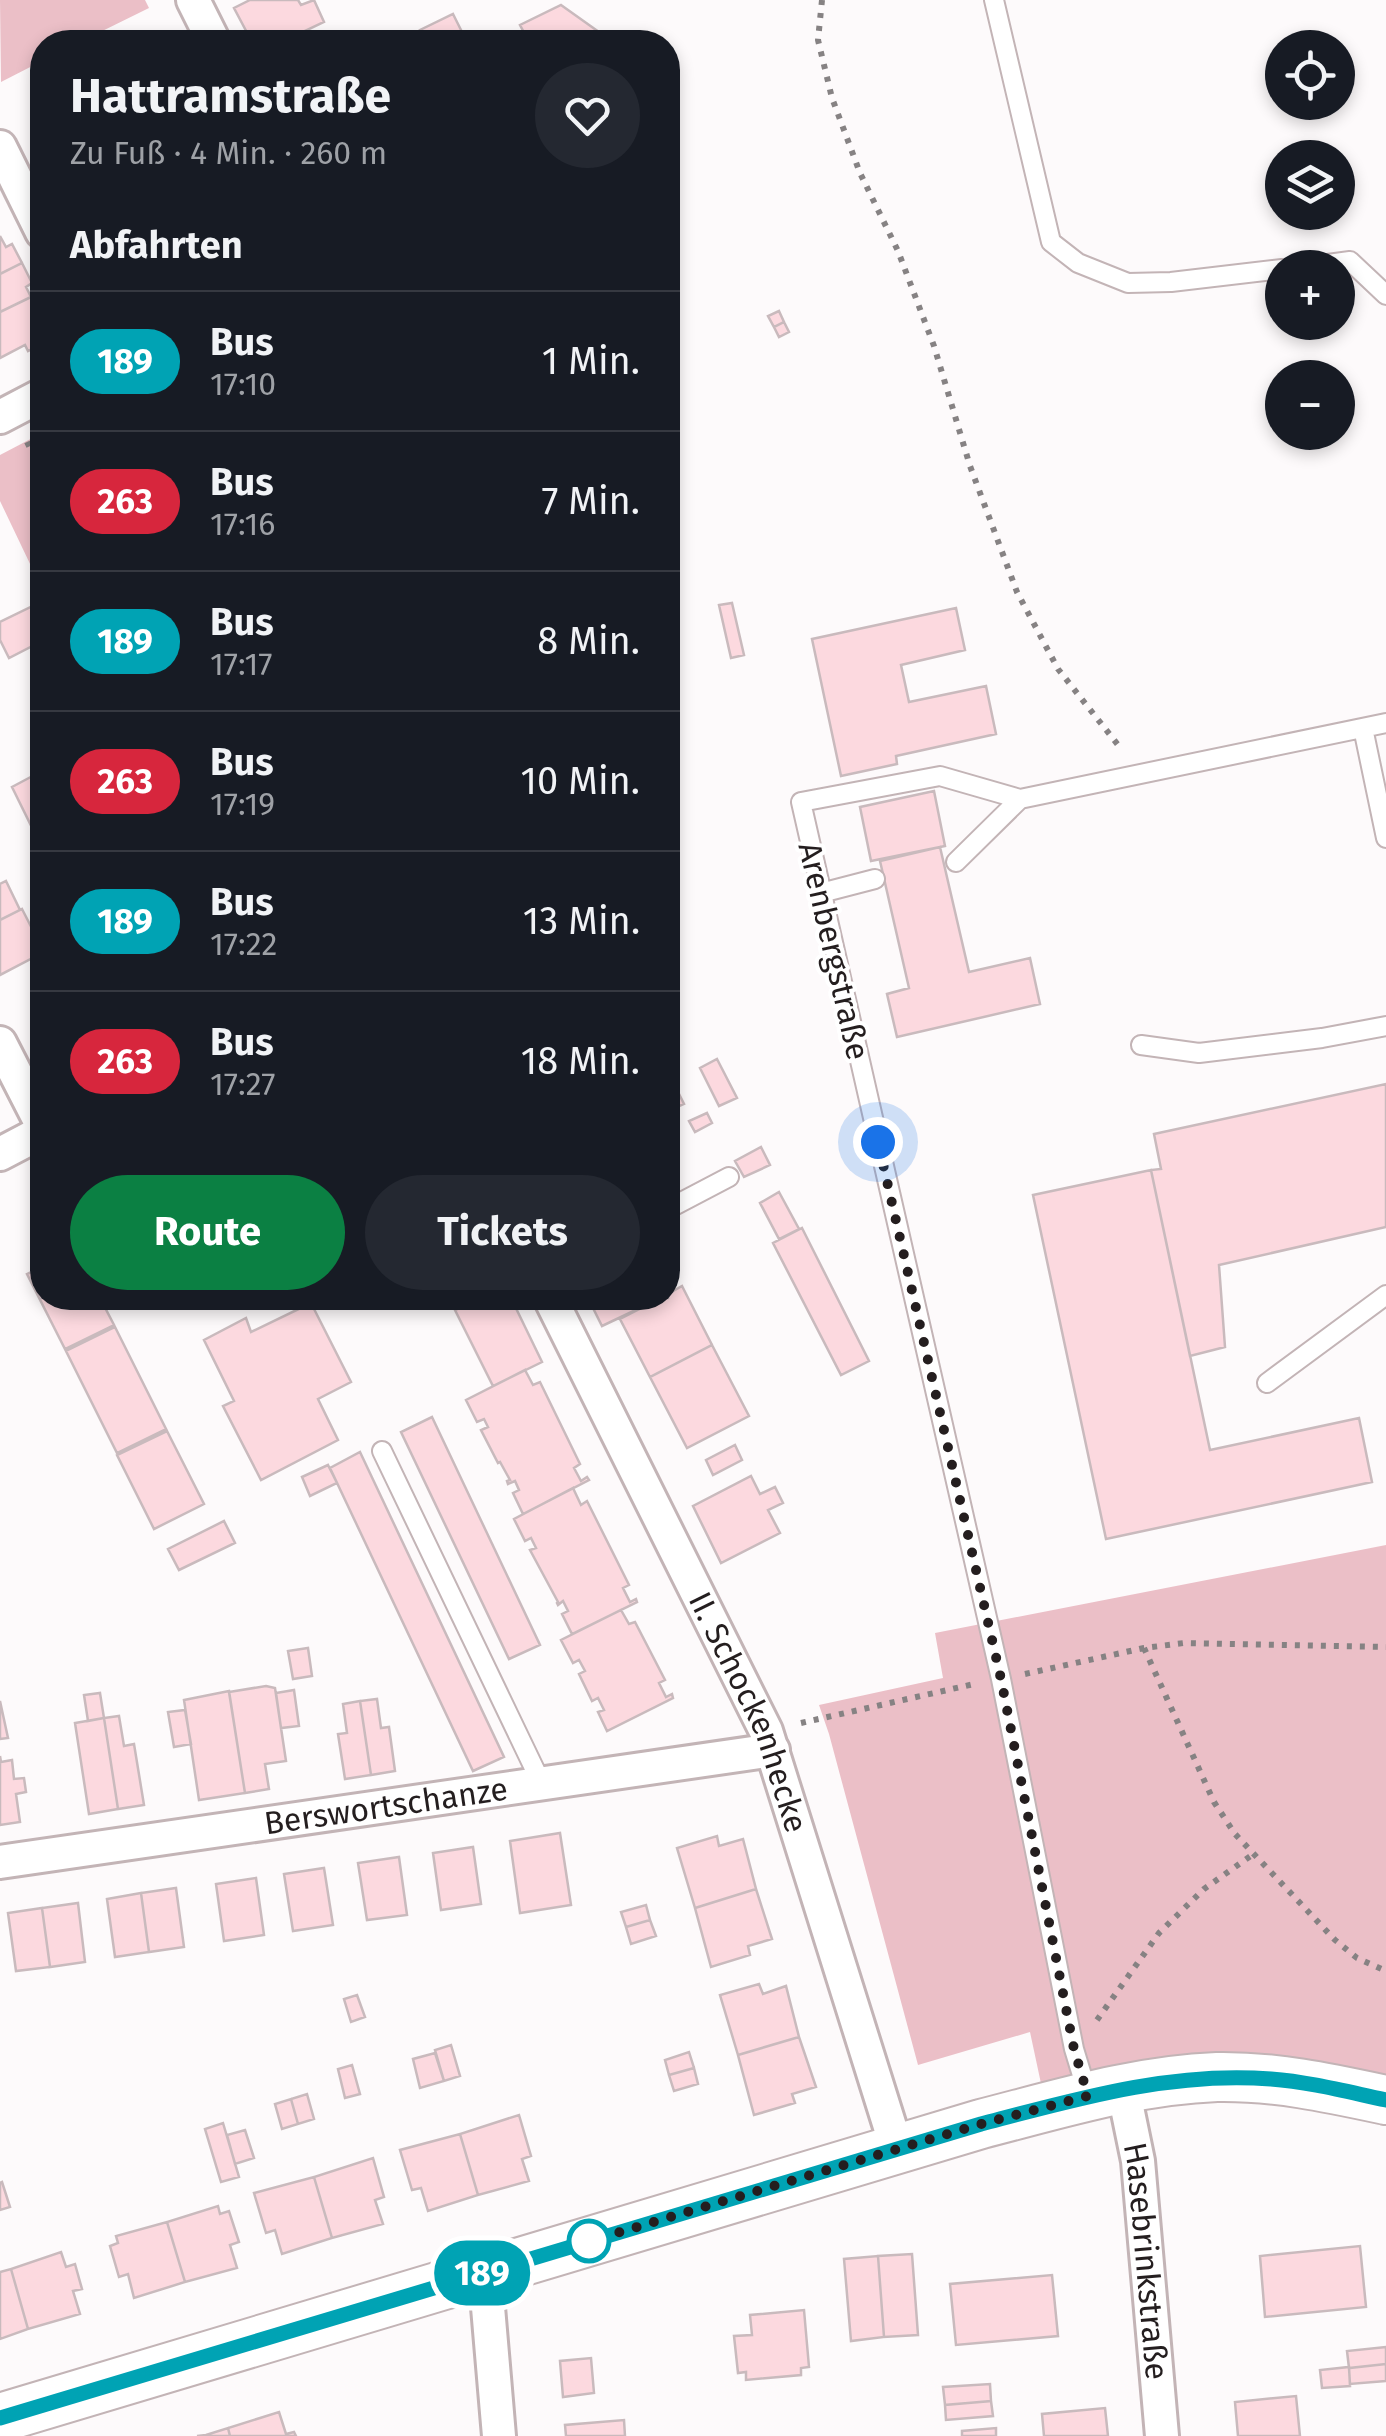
<!DOCTYPE html>
<html lang="de">
<meta charset="utf-8">
<style>
:root{--surface:#171b24;--page:#242831;--text:#f1f3f6;--muted:#9ea1a6;--line:#363941;--accent:#0b8043}
body{margin:0;font-family:"Fira Sans",sans-serif;background:var(--page);color:var(--text);height:100vh;display:flex;flex-direction:column;font-size:38px;white-space:nowrap}
*{box-sizing:border-box;margin:0}
p{font-size:32px;color:var(--muted)}
.icon{flex:none;width:55px;height:55px;fill:none;stroke:currentColor;stroke-width:2;stroke-linecap:round;stroke-linejoin:round}
.map{position:relative;flex:1;overflow:hidden}
.side{position:absolute;left:30px;top:30px;width:650px;height:1280px;display:flex;flex-direction:column;background:var(--surface);border-radius:40px;box-shadow:0 5px 15px #0003}
.side>*{flex:none}
.badge{padding:0 20px;border-radius:32px;font-size:35px;line-height:65px}
.tools{position:absolute;left:1265px;top:30px;display:grid;gap:20px}
.tools a{display:grid;place-items:center;width:90px;height:90px;border-radius:50%;background:var(--surface);box-shadow:0 5px 15px #0003;font-size:50px}
.you{position:absolute;width:50px;height:50px;margin:-25px;border:8px solid #fff;border-radius:50%;background:#1a73e8;box-shadow:0 0 0 15px #1a73e833}
.map>.badge{position:absolute;translate:-50% -50%;box-shadow:0 0 0 5px #fff}
h2{padding:0 40px;font-size:38px;line-height:90px}
.round{display:grid;place-items:center;flex:none;width:105px;height:105px;border-radius:52px;background:var(--page)}
.overview{display:flex;align-items:center;justify-content:space-between;height:170px;padding:0 40px}
h1{font-size:48px;font-weight:700;line-height:75px}
.primary-button{display:flex;gap:20px;margin-top:auto;padding:20px 40px}
.primary-button a{flex:1;height:115px;border-radius:60px;background:var(--accent);color:#fff;font-size:40px;font-weight:700;line-height:115px;text-align:center}
.primary-button a+a{background:var(--page);color:var(--text)}
ul{padding:0;list-style:none}
li{display:flex;align-items:center;gap:30px;height:140px;padding:0 40px;border-top:2px solid var(--line)}
li div{flex:1}
li b{display:block;font-size:38px}
li em{font-style:normal}
li .badge{min-width:110px;font-weight:700;text-align:center}
.map>svg:first-child{display:block}
</style>
<div class="map">
<svg width="1386" height="2436" viewBox="0 0 1386 2436">
<rect width="100%" height="100%" fill="#fdfafb"/>
<path fill="#ebbfc7" d="M0,0H145L149,8L80,42H42V61L1,82Z
M42,433V589L0,501V455Z
M1386,1545V2100L1321,2086L1046,2107L1030,2032L918,2065L829,1734L819,1705L943,1678L935,1633Z"/>
<path fill="#fcd9df" stroke="#c9babd" stroke-width="2.5" d="M250,0H298L301,5L314,0L324,22L282,42H252L234,8Z
M561,5L613,42H529L520,25Z
M453,14L467,42H426L420,30Z
M0,236L6,247L12,244L22,263L0,274Z
M22,263L32,283L26,287L31,297L0,312V274Z
M31,297L42,319V344L28,351L25,345L0,358V312Z
M779,311L784,322L774,327L768,316Z
M784,322L789,332L779,337L774,327Z
M41,602L42,641L9,658L0,640V622Z
M732,603L744,655L731,658L719,605Z
M956,608L965,650L901,665L909,702L986,686L996,734L896,756L897,764L841,776L812,639Z
M42,771V848L12,787Z
M934,791L945,846L871,861L860,807Z
M940,847L969,972L1030,958L1040,1004L897,1037L887,994L909,988L880,861Z
M6,881L20,910L0,920V884Z
M22,909L42,948V953L0,975V920Z
M717,1059L737,1098L719,1106L700,1068Z
M670,1076L684,1104L668,1111V1078Z
M1386,1084V1227L1219,1265L1225,1347L1190,1356L1151,1170L1161,1169L1154,1134Z
M707,1113L712,1123L695,1132L689,1121Z
M761,1147L770,1165L744,1177L735,1161Z
M1151,1170L1210,1450L1359,1418L1372,1482L1106,1539L1033,1195Z
M779,1192L799,1229L779,1239L760,1203Z
M802,1228L869,1361L841,1375L773,1243Z
M42,1267V1298H100L114,1325L65,1349L27,1274Z
M682,1286L712,1345L650,1377L620,1319L661,1298H668V1294Z
M449,1298H480L455,1310Z
M480,1298H511L542,1362L493,1386L455,1310Z
M588,1298H661L602,1326Z
M311,1303L351,1382L318,1399L338,1440L261,1480L223,1406L234,1401L204,1340L246,1318L251,1332Z
M115,1327L166,1429L117,1453L66,1351Z
M712,1345L749,1416L687,1448L650,1377Z
M525,1370L533,1385L540,1382L580,1464L574,1468L581,1481L587,1477L589,1480L523,1514L513,1493L519,1490L515,1481L508,1484L507,1481L510,1480L500,1462L498,1463L481,1430L488,1427L484,1419L477,1422L466,1400Z
M432,1417L540,1645L509,1659L401,1432Z
M167,1431L204,1504L154,1529L117,1455Z
M735,1445L742,1460L713,1475L706,1460Z
M360,1452L504,1757L473,1771L330,1468Z
M328,1465L337,1483L310,1496L302,1477Z
M751,1476L760,1494L775,1487L783,1503L768,1510L780,1533L721,1563L693,1506Z
M573,1488L581,1505L587,1501L629,1585L623,1588L630,1602L636,1599L637,1602L572,1634L562,1614L568,1611L563,1601L558,1605L557,1603L558,1602L530,1550L536,1548L531,1538L525,1541L514,1519Z
M224,1521L235,1543L179,1570L168,1549Z
M621,1610L629,1624L635,1622L665,1680L659,1683L666,1697L672,1694L673,1698L607,1731L598,1712L604,1710L598,1698L592,1701L579,1674L585,1671L579,1660L573,1663L561,1640Z
M308,1648L312,1676L293,1679L288,1651Z
M266,1686L275,1688L286,1761L265,1764L269,1789L245,1793L229,1692Z
M294,1690L299,1726L281,1728L276,1693Z
M229,1691L245,1793L199,1800L184,1700Z
M100,1693L104,1718L88,1721L84,1695Z
M377,1699L381,1728L389,1727L395,1771L371,1775L360,1701Z
M0,1701L8,1738L0,1739Z
M360,1701L371,1775L345,1779L338,1734L347,1733L343,1704Z
M185,1710L191,1744L174,1747L168,1712Z
M119,1716L124,1746L134,1744L144,1805L118,1809L104,1718Z
M104,1718L118,1809L89,1814L75,1723Z
M0,1756L1,1762L12,1760L14,1779L24,1778L26,1792L16,1794L20,1822L0,1825Z
M560,1833L571,1905L520,1913L510,1841Z
M717,1836L719,1846L743,1839L756,1889L695,1908L677,1848Z
M473,1847L481,1904L441,1910L433,1853Z
M399,1857L407,1915L367,1920L358,1863Z
M324,1868L333,1925L293,1931L284,1874Z
M256,1878L264,1935L224,1941L216,1884Z
M176,1888L184,1947L149,1952L141,1893Z
M756,1889L772,1939L748,1946L750,1955L711,1967L695,1908Z
M141,1893L149,1952L115,1957L107,1899Z
M78,1903L85,1962L50,1967L42,1908Z
M646,1905L650,1920L626,1927L621,1912Z
M42,1908L50,1967L16,1971L8,1913Z
M650,1920L656,1936L631,1944L626,1927Z
M759,1984L763,1994L786,1986L799,2037L738,2055L720,1995Z
M357,1995L365,2017L351,2022L344,1999Z
M799,2037L816,2087L792,2094L795,2103L754,2115L738,2055Z
M451,2045L460,2076L444,2081L435,2050Z
M689,2052L694,2068L669,2075L665,2060Z
M435,2053L444,2081L420,2088L413,2059Z
M352,2065L360,2094L345,2098L338,2069Z
M694,2068L698,2084L674,2091L669,2075Z
M307,2094L314,2119L298,2124L291,2099Z
M291,2099L298,2124L282,2129L275,2104Z
M519,2115L531,2156L522,2159L529,2181L478,2195L460,2134Z
M223,2123L239,2177L221,2182L205,2129Z
M245,2130L254,2158L235,2164L227,2135Z
M460,2134L478,2195L428,2211L421,2188L412,2190L400,2150Z
M373,2158L384,2197L375,2200L383,2224L332,2238L314,2177Z
M314,2177L332,2238L282,2254L275,2230L266,2233L254,2193Z
M2,2182L10,2207L0,2210V2183Z
M218,2206L220,2214L229,2211L239,2242L230,2245L237,2268L185,2282L167,2222Z
M167,2222L185,2282L134,2298L128,2274L119,2277L110,2246L118,2243L116,2236Z
M1360,2246L1366,2307L1265,2317L1260,2256Z
M61,2252L66,2267L75,2264L82,2289L73,2291L80,2314L28,2329L11,2269Z
M912,2254L918,2335L884,2337L878,2256Z
M878,2256L884,2337L851,2341L844,2259Z
M11,2269L28,2329L0,2339V2272Z
M1052,2275L1058,2336L956,2345L950,2284Z
M804,2310L809,2367L801,2368V2375L746,2380V2372L738,2373L734,2336L752,2335L750,2315Z
M1386,2347V2364L1349,2368L1347,2351Z
M591,2358L594,2393L563,2397L560,2361Z
M1386,2364V2381L1350,2384L1349,2368Z
M1349,2367L1350,2386L1322,2388L1320,2370Z
M990,2384L991,2401L945,2405L943,2387Z
M1296,2396L1300,2436H1238L1235,2402Z
M991,2401L993,2416L946,2420L945,2405Z
M1105,2408L1108,2436H1044L1042,2414Z
M279,2412L286,2434L294,2432L296,2436H230L228,2428Z
M624,2420L625,2436H566L565,2425Z
M228,2428L230,2436H197L206,2435Z
M996,2428V2436H962V2431Z"/>
<g fill="none" stroke-linecap="round" stroke-linejoin="round">
<g stroke="#c3b4b6" stroke-width="22">
<path id="service" d="M994,0L1051,242L1078,263L1128,283L1171,282L1282,269
M1297,268L1350,261L1386,295
M1363,728L1386,838
M956,862L1020,799
M821,893L875,879
M1141,1045L1199,1053L1322,1038L1386,1026
M668,1209L729,1177
M1267,1383L1386,1295
M382,1451L536,1772L538,1783
M1088,2095L1074,2049L1001,1679L801,802L940,776L1020,799L1386,723"/>
</g>
<g stroke="#c3b4b6" stroke-width="38">
<g id="minor">
<path d="M193,0L214,42"/>
<path d="M0,147L42,232"/>
<path d="M0,417L42,395"/>
<path d="M0,1043L42,1125"/>
<path d="M0,1154L42,1132"/>
<path id="s1" d="M550,1298L766,1731L897,2149"/>
<path id="s2" d="M0,1862L773,1750"/>
<path id="s3" d="M1123,2088L1138,2161L1162,2436"/>
<path d="M485,2272L499,2436"/>
</g>
</g>
<g stroke="#c3b4b6" stroke-width="52">
<path id="secondary" d="M0,2418L981,2124C1059,2104 1136,2080 1217,2077C1275,2076 1330,2088 1386,2100"/>
</g>
<path stroke="#868283" stroke-width="6" stroke-dasharray="5 8" stroke-linecap="butt" d="M822,0L818,40L832,98L860,173L898,251L934,346L970,466L1017,592L1058,669L1122,750
M27,442L42,472
M1144,1648L1214,1802L1235,1834L1335,1940L1357,1958L1386,1971
M1025,1674L1144,1648L1184,1643L1386,1647
M801,1723L974,1684
M1097,2020L1159,1933L1204,1889L1252,1855"/>
<use href="#service" stroke="#fff" stroke-width="18"/>
<use href="#minor" stroke="#fff" stroke-width="32"/>
<use href="#secondary" stroke="#fff" stroke-width="48"/>
</g>
<g fill="none" stroke-linecap="round" stroke-linejoin="round">
<g stroke="#fff" stroke-width="22">
<path id="line" d="M0,2418L981,2124C1076,2099 1172,2071 1271,2079C1310,2082 1348,2092 1386,2100"/>
</g>
<use href="#line" stroke="#00a3b4" stroke-width="15"/>
<path stroke="#241e1f" stroke-width="10" stroke-dasharray="0 18" d="M589,2241L587,2242L981,2124L1088,2096L1074,2049L1001,1679L878,1142"/>
</g>
<circle fill="#fff" stroke="#00a3b4" stroke-width="5" cx="589" cy="2241" r="20"/>
<g text-anchor="middle" dominant-baseline="central" stroke-width="8" stroke-linejoin="round" paint-order="stroke">
<g font-size="32" fill="#241e1f" stroke="#fff">
<text transform="translate(834 951) rotate(77)">Arenbergstraße</text>
<text stroke="none"><textPath href="#s1" startOffset="460">II. Schockenhecke</textPath></text>
<text stroke="none"><textPath href="#s2" startOffset="390">Berswortschanze</textPath></text>
<text stroke="none"><textPath href="#s3" startOffset="175">Hasebrinkstraße</textPath></text>
</g>
</g>
</svg>
<div class="tools">
<a><svg class="icon" aria-label="locate" viewBox="0 0 24 24"><circle cx="12" cy="12" r="6"/><path d="M12 2v4M12 18v4M2 12h4M18 12h4"/></svg></a>
<a><svg class="icon" aria-label="layers" viewBox="0 0 24 24"><path d="M12 4l9 5-9 5-9-5zM3 14l9 5 9-5"/></svg></a>
<a>+</a>
<a>−</a>
</div>
<div class="you" style="left:878px;top:1142px"></div>
<b class="badge" style="left:482px;top:2273px;background:#00a3b4;color:#fff">189</b>
<section class="side">
<div class="overview"><div><h1>Hattramstraße</h1><p>Zu Fuß · 4 Min. · 260 m</p></div><a class="round"><svg class="icon" aria-label="heart" viewBox="0 0 24 24"><path d="M12 20l-8-8c-3-5 5-10 8-4 3-6 11-1 8 4z"/></svg></a></div>
<h2>Abfahrten</h2>
<ul>
<li><span class="badge" style="background:#00a3b4;color:#fff">189</span><div><b>Bus</b><p>17:10</p></div><em>1 Min.</em></li>
<li><span class="badge" style="background:#d7263d;color:#fff">263</span><div><b>Bus</b><p>17:16</p></div><em>7 Min.</em></li>
<li><span class="badge" style="background:#00a3b4;color:#fff">189</span><div><b>Bus</b><p>17:17</p></div><em>8 Min.</em></li>
<li><span class="badge" style="background:#d7263d;color:#fff">263</span><div><b>Bus</b><p>17:19</p></div><em>10 Min.</em></li>
<li><span class="badge" style="background:#00a3b4;color:#fff">189</span><div><b>Bus</b><p>17:22</p></div><em>13 Min.</em></li>
<li><span class="badge" style="background:#d7263d;color:#fff">263</span><div><b>Bus</b><p>17:27</p></div><em>18 Min.</em></li>
</ul>
<div class="primary-button"><a>Route</a><a>Tickets</a></div>
</section>
</div>
